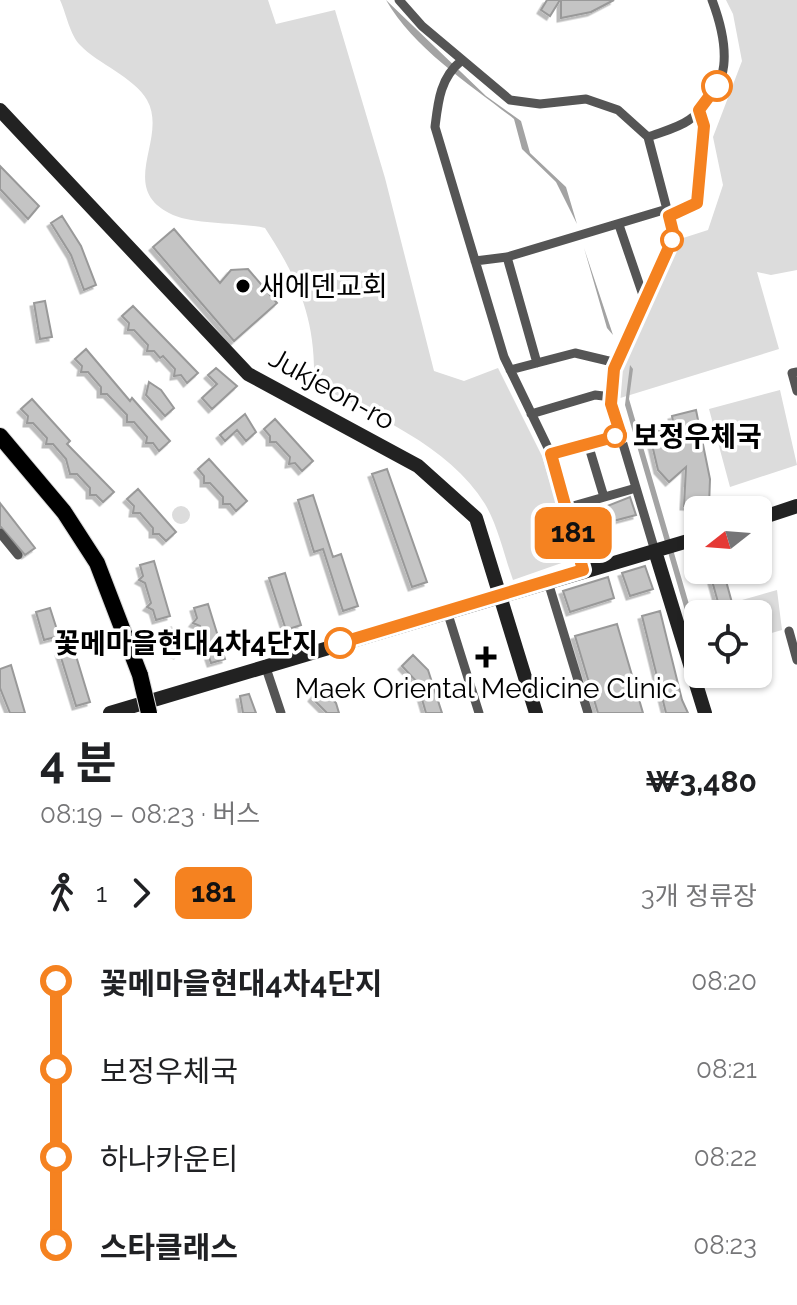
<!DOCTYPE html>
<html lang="ko">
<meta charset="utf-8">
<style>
:root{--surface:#fff;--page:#f2f2f2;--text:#202124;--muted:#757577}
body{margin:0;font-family:Raleway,"Noto Sans KR",sans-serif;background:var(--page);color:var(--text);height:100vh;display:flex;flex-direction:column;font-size:30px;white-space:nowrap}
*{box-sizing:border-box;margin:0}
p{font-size:26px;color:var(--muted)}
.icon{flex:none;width:44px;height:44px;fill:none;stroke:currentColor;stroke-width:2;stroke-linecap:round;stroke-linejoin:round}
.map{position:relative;height:713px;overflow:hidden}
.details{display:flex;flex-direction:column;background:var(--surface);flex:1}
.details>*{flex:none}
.badge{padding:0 16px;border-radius:12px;font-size:28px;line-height:52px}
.needle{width:52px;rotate:253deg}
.tools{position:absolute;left:684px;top:496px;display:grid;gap:16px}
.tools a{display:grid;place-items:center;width:88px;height:88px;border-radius:12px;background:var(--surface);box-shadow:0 2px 6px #0004;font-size:40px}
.map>.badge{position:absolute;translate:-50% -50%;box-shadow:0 0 0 4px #fff}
.legs{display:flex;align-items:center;gap:12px;height:88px;padding:0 40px;font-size:26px}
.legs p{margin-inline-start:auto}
.headline{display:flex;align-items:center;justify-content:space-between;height:136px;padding:0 40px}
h1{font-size:44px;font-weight:700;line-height:60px}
ul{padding:0 40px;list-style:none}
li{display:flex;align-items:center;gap:28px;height:88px;font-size:30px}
li i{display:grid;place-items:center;width:12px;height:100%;margin:0 10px;background:currentColor}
li i::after{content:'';width:20px;height:20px;margin:-10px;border:6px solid;border-radius:50%;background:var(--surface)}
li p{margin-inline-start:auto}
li:first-child i{background:linear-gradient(#0000 50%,currentColor 0)}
li:last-child i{background:linear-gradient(currentColor 50%,#0000 0)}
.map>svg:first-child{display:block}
</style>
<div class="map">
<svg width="797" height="713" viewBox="0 0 797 713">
<defs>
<filter id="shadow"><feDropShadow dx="-3.5" dy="3.5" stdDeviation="0" flood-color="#0004"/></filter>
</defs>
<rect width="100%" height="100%" fill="#fff"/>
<path fill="#dcdcdc" d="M60,0H268L276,24L335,10L385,178L434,371L464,381L498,368L542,456L573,559L513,580C504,555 498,526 485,504C449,445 372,415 314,383C316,320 299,280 265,228C238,222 197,225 173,215C115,189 169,139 147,100C134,77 98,64 80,45C70,35 66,13 60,0Z
M726,0H797V270L771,275L757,272L779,349L617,399L618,371L680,239L708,230L723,185L713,137L742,61L733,14Z
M780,390L797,465L730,487L709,409Z
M172 515a9 9 0 1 1 18 0a9 9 0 1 1-18 0Z
M777,590L782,630L758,637V614H746L742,600Z
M172,626L180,653L174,660L167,657V647L159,636L162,629Z"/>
<path fill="#a3a3a3" d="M386,0L486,96L521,121L530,153L566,187L577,224L556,182L522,149L514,119C471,85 414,49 386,0Z
M584,248L613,335L607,328Z
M630,365L633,369L629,399L698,635V655L625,405Z"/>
<path fill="#c4c4c4" stroke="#999" stroke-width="2" filter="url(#shadow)" d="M547,0H560L550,16L541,10Z
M561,0H614L591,12L561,18Z
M0,166L39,206L28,219L0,189Z
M62,216L81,246L96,285L84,290L71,255L51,223Z
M174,229L220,283L231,270L248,269L277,303L234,341L153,247Z
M45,301L52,337L40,339L34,303Z
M133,306L198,373L187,383L181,375L174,376L175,369L163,356L160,358L154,351H147L148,345L134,330H128L129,323L122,316Z
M86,349L130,401L132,398L170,441L159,451L153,443H146L147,437L134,422H127V415L107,394H101V387L88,372H81L82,366L75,359Z
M216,368L237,386L212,409L202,398L217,384L208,375Z
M149,382L161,390L174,408L165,416L146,395Z
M32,399L70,441L67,444L114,492L103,502L96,495H90V488L77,474H70L66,459L53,444H46L47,438L33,423H27L28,416L21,409Z
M696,410L710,479L709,507L684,506L686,467L669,482L658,470L649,432L674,427L672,416Z
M245,414L256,432L246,441L237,430L225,441L220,435Z
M275,419L313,461L302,471L295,463L289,464L290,457L276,442H270V436L264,429Z
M209,459L247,501L236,511L230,504H223V497L210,483H204V476L198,469Z
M387,469L427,582L412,587L372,474Z
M138,489L176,532L166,541L159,534H153V528L140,513H133L134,506L127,499Z
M313,495L333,557L341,554L358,606L343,611L323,549L314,552L298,500Z
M630,497L636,515L602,524L610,549L587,556L577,518Z
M0,503L35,548L25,555L0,526Z
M154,561L170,616L156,620L153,610L147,607L151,603L145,583L139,580L143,576L140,565Z
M645,566L653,589L630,596L622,573Z
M709,570H723L734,610L721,613Z
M285,573L301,625L286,630L269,578Z
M608,577L614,598L570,612L563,591Z
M208,604L225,659L211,663L208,654L202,650L206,646L200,626L193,623L197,618L194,608Z
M50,608L59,636L44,640L36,612Z
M660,611L682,700L688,713H666L642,616Z
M617,624L643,713H598L575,636Z
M73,646L90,702L76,706L59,651Z
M413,655L428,670L442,713H426L417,682L402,666Z
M11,665L25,713H10L0,688V669Z
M320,688L336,703L339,713H327L312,698Z
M249,694L256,713H243L240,696Z"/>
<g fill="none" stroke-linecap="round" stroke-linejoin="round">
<g stroke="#dbdbdb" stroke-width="18">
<path id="highway" d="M0,436L64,512L97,563L140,675"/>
</g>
<path stroke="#555" stroke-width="9" d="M399,0L422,26L510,100L540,104L586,99L618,110L648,137L674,236L614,369L611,404L655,551
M461,61C440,78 438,102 435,127L504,357L551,454L583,570
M648,137C661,132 678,128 689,120C734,89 729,45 712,0
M669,216L697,203L704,126L699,110
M619,225L645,301
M507,257L537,363
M475,261L507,257L667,209
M510,370L575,353L617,363
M797,372L792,373L797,391
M531,414L595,395L612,397
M588,444L604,497
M551,454L621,435
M566,508L636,488
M0,533L18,555
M548,582L588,713
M447,611L479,713
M789,631L797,660
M265,665L281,713"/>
<path stroke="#222" stroke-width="14" d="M0,110L248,374L418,466L476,518L536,713
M758,519L797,506
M655,551L705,713
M110,713L698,538"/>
<use href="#highway" stroke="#000" stroke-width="16"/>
<g stroke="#dbdbdb" stroke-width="18" stroke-linecap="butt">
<path id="highway-bridge" d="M140,675L149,713"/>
</g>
<use href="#highway-bridge" stroke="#000" stroke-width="16"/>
</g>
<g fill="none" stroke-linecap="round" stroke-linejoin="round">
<g stroke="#fff" stroke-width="18">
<path id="line-1" d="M340,643L583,570L551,454L621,435L611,404L614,369L674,236L669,216L697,203L704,126L699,110L717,86"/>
</g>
<use href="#line-1" stroke="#f58220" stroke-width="12"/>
</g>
<g fill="#fff" stroke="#f58220" stroke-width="4">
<circle cx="717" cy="86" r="14"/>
<circle cx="672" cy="240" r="10"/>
<circle cx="615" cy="436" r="10"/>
<circle cx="340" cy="643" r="14"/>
</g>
<g fill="#000" stroke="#fff" stroke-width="3">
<circle cx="243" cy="286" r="8"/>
<path d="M482 645h8v8h8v8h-8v8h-8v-8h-8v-8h8z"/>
</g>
<g text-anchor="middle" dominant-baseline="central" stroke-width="7" stroke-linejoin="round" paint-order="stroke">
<g font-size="28" fill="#000" stroke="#fff" text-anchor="start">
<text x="259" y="286">새에덴교회</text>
<text x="486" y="688" text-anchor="middle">Maek Oriental Medicine Clinic</text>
</g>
<g font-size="28" fill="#000" stroke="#fff">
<text transform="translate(332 389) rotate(29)">Jukjeon-ro</text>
</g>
<g font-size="28" font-weight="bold" fill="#000" stroke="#fff" text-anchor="start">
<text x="633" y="436">보정우체국</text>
<text x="318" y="643" text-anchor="end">꽃메마을현대4차4단지</text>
</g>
</g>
</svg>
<div class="tools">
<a><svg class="needle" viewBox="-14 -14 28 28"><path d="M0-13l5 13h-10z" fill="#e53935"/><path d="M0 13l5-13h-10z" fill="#757577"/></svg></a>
<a><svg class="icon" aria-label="locate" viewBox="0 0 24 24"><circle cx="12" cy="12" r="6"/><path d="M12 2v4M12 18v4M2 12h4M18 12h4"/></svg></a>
</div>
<b class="badge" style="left:573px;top:533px;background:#f58220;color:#111">181</b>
</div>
<section class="details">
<div class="headline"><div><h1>4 분</h1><p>08:19 – 08:23 · 버스</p></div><b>₩3,480</b></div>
<div class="legs"><svg class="icon" aria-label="walk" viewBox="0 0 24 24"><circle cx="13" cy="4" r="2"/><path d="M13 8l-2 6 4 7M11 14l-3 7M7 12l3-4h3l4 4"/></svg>1<svg class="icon" aria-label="forward" viewBox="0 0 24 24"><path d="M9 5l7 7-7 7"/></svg><b class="badge" style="background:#f58220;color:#111">181</b><p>3개 정류장</p></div>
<ul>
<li><i style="color:#f58220"></i><b>꽃메마을현대4차4단지</b><p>08:20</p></li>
<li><i style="color:#f58220"></i><span>보정우체국</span><p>08:21</p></li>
<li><i style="color:#f58220"></i><span>하나카운티</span><p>08:22</p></li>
<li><i style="color:#f58220"></i><b>스타클래스</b><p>08:23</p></li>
</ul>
</section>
